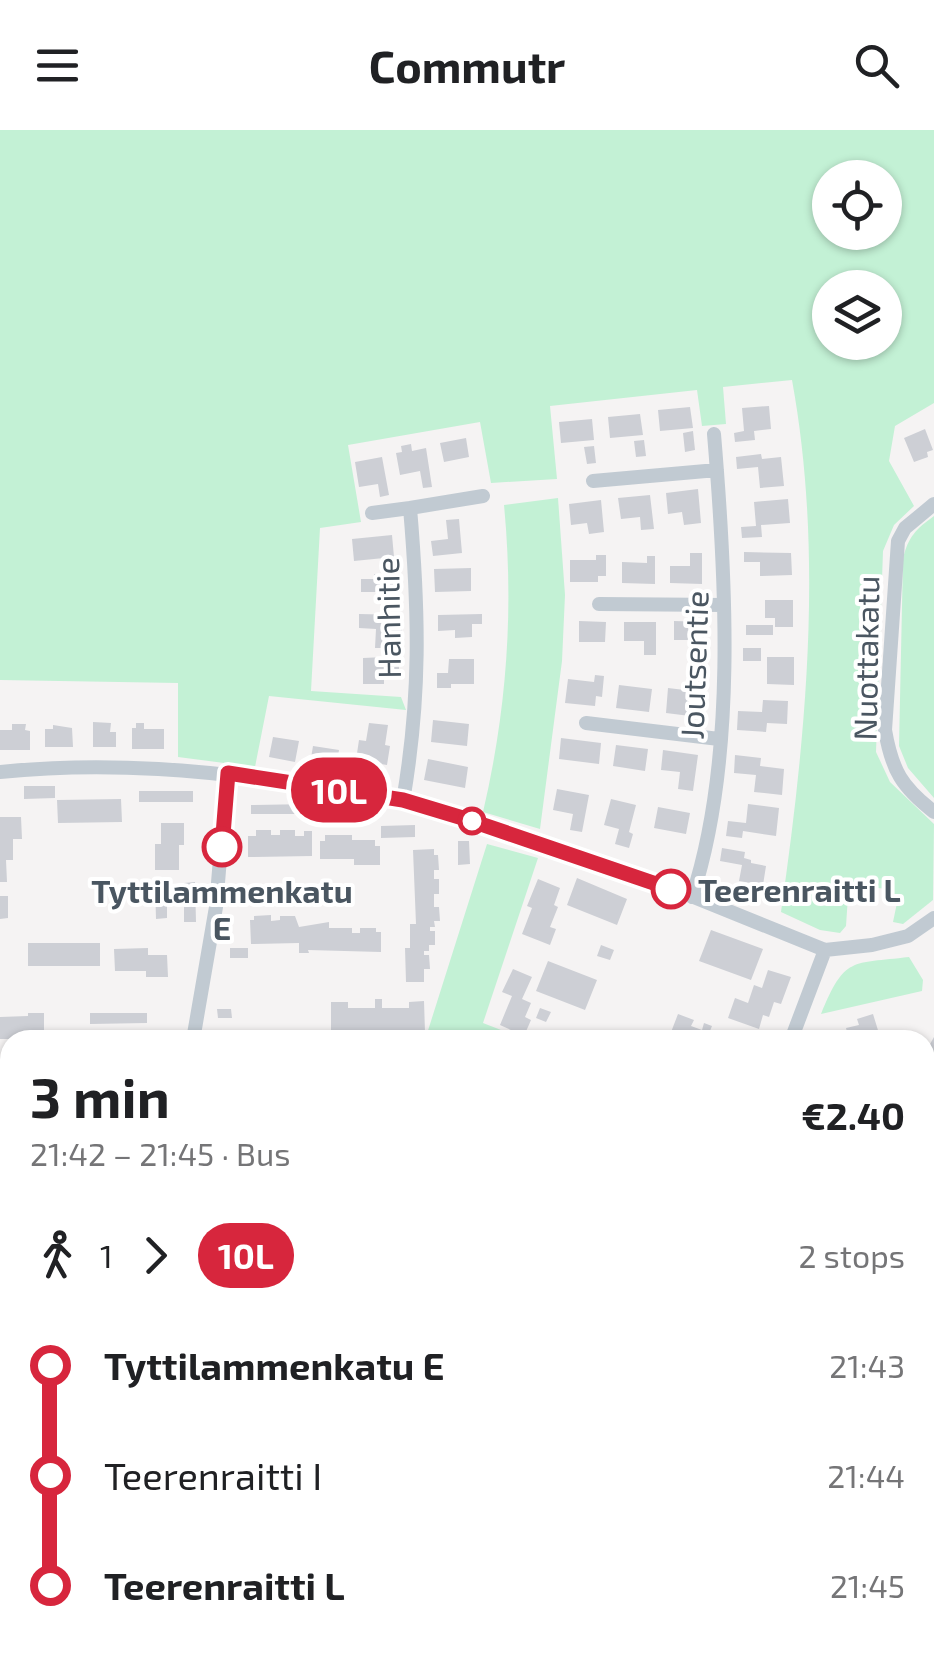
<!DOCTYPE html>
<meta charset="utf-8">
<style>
:root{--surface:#fff;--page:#f2f2f2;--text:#202124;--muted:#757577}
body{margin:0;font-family:"Exo 2",sans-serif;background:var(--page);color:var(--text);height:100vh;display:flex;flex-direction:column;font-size:38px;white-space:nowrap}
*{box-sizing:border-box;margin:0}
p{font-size:32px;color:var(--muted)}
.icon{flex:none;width:55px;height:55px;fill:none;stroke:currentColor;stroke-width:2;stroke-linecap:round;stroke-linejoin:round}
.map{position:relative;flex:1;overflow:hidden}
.panel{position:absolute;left:0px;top:900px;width:935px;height:632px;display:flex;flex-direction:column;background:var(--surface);border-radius:30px 30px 0 0;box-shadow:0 2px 8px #0004}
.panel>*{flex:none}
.badge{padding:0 20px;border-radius:32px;font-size:35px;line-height:65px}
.buttons{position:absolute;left:812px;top:30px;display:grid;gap:20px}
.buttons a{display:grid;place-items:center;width:90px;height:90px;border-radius:50%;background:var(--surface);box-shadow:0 2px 8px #0004;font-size:50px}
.map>.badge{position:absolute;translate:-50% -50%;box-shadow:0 0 0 5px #fff}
.legs{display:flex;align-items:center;gap:15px;height:110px;padding:0 30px;font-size:32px}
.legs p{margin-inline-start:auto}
.summary{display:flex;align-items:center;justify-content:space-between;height:170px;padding:0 30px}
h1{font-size:55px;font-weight:700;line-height:75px}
ul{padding:0 30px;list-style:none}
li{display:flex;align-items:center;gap:35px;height:110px;font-size:38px}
li i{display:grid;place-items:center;width:15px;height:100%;margin:0 12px;background:currentColor}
li i::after{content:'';width:25px;height:25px;margin:-12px;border:8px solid;border-radius:50%;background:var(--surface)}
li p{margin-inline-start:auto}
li:first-child i{background:linear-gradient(#0000 50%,currentColor 0)}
li:last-child i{background:linear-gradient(currentColor 50%,#0000 0)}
header{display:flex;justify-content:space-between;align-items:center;height:130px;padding:0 30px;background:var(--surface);font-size:45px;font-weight:700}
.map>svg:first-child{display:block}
</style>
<header><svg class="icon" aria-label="menu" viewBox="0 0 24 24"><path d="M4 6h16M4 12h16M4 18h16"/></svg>Commutr<svg class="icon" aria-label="search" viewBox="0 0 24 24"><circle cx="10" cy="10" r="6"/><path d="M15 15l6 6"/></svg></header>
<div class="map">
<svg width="934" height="1532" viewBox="0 0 934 1532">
<rect width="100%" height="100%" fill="#f5f3f3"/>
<path fill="#c3f1d5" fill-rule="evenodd" d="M0,0H934V273L895,296L889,331L914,376L894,395L883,421L876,622L890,652L934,694L933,770L903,794L893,792L898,768L887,759L860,756L848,766L846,796L840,803L820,800L781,782C806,607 824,425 792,250L723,257L726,294L702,296L697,260L550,276L557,349L491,353L480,292L348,315L361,392L320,398L311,561L401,567L406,580L269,566L255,637L178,627V553L0,550ZM830,48H885V102H830ZM830,158H885V212H830Z
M558,368L565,465L562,531L540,699L483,682C507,579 514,479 504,375Z
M934,386V668L908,638L899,616L903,429C908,407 916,399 934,386Z
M487,714L538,728L483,893L527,910H425Z
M909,827L923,850L922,861L821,884C845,826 851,834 909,827Z
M0,936L10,938V974H0Z
M934,1208V1268L925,1274V1211Z
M0,1349L10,1350V1522L49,1523L48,1532H0Z
M181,1523V1522L239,1523L234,1532H176Z
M541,1523L599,1522V1523L593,1532H557Z"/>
<path fill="#cdcfd5" d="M769,276L771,299L754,301L755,310L735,312L734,303L744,301L742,278Z
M690,277L693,298L660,301L658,280Z
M640,284L643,305L610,308L608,287Z
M592,289L594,310L561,313L559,292Z
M925,299L933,320L927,322L928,327L914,332L904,308Z
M693,301L695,320L685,322L683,303Z
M466,308L469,327L444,332L440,313Z
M644,310L646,326L636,327L634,311Z
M411,314L412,321L426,318L432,357L423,358L420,341L400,345L396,323L402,322L401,316Z
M594,316L596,333L587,334L584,317Z
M761,324L762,329L781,327L784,356L760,358L758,337L737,339L736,327Z
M382,327L389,365L380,367L378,354L359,357L355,332Z
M698,359L701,393L684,395L682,382L668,384L666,363Z
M650,365L654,399L641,400L640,387L621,389L618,368Z
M788,369L790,393L761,395L762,407L742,408L741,397L756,396L754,372Z
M601,370L604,402L589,404L587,393L571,395L569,374Z
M459,389L462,423L433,426L431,411L448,409L446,390Z
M392,405L394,427L354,431L352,409Z
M744,422L791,423L792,445L760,446V432H744Z
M690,423H702V454L670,453V436H690Z
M596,425H606V446H598V452H570V430H596Z
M647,426H655V454L622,453V432L647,433Z
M471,438V461L435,462L434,439Z
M374,444H398V469H382V462H361V449H374Z
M765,470H793V497H775V488H765Z
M359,484L402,485V508H391V518H375L376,499L359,498Z
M482,484V494H472V507L455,508V500L438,501V485Z
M579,491L606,492L605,512H579Z
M674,491L704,492V521H689V510H674Z
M624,492H656V525H644V511H624Z
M746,495H773V505H746Z
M743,518H761V531H743Z
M385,527V534H399V549H384V554H363V528Z
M767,527H794V555L767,554Z
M449,529H474V554H451V558H437V543H448Z
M595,545L604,546L602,567L596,566L595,576L565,573L568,549L594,552Z
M619,555L652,559L649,582L616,578Z
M668,558L701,562L698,587L666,583Z
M763,570L788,571L787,594L767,593L766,602L737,600L738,581L762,582Z
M433,590L469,594L467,616L431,612Z
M93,592L111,593L110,602H116V617H93Z
M136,593H144V599H164V619H132V598H136Z
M369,593L388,595L385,615L390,616L387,635L356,630L359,610L366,611Z
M12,594H26L25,600L30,601V620H0V600H12Z
M53,595L72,598L73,617H45V599H53Z
M273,607L299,611L295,632L269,627Z
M561,608L601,613L599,634L559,629Z
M616,615L648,619L645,641L613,636Z
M313,616L339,620L336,638L310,634Z
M663,620L698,625L693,661L678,659L680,642L661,640Z
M735,625L761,628L760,636L784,639L782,665L754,662L756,645L734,643Z
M428,629L468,637L465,658L424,650Z
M24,656H55V668L24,669Z
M557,659L589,665L582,702L570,700L573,684L553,680Z
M139,661H193V672H139Z
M121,669L122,692L58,693L57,670Z
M611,669L636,675L629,702L633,704L629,718L615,714L619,699L604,695Z
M310,674V684H251V675Z
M748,674L779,678L776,706L743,701L742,708L726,706L728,691L746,693Z
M658,677L690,683L686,704L654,698Z
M0,687H21L22,709H13V730H6L7,752H0Z
M161,693H184V715H179V740H155V714H161Z
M415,695V707L381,708V696Z
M256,700H271V705H280V700H295V706H304V701H312V726L248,727V706H256Z
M325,705H352V710H375V716H380V735H354V729H320V711H325Z
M458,711H469L470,734L458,735Z
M722,718L745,722L744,728L751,730V733L766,736L763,755L739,751L742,735L720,731Z
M434,719V725H438L439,740H434V749H439V764H434V777H439L440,791H434L435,797H430V801H435V815H429V821H424V825H429L430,839H424V852H406L405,818H410V794H416L413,720Z
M577,748L627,769L617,795L567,775Z
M538,749L560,758L554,775L558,777L550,797L556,799L550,815L522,804L532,778L527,776Z
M195,752L196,792H184V753Z
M155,753H167V788L156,789Z
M234,762H285V772H234Z
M0,766H8V788L0,789Z
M271,785V791L280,790V786H295L299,797L329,792V798H352V803H360V798H376V802H381V822L308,820L309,823H299V813L251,814L250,790H254V786Z
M711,800L763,819L751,850L699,831Z
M28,813H100V836H28Z
M601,815L614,820L610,830L597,826Z
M148,818V825H167L168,847H146V841H115L114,819Z
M230,818H248V828H230Z
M548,831L597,850L585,880L536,861Z
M513,839L532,847L522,869L531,873L525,887L531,890L524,906L500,895L512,866L502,862Z
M768,840L791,847L781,874L774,872L769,887L763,885L759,899L728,888L735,868L748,873L754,855L762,858Z
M375,869H382V878H409V872L424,871L425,902L331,903V872H348V878H375Z
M540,878L551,882L546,892L536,888Z
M217,879H231L232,888H218Z
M28,883H44V909H0V887L28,886Z
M90,883H147V893L90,894Z
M678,884L694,890L691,896L702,900L704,893L712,896L710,901L726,907L725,910H668Z
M873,884L881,910H849L846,898L859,895L857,889Z
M934,907V937L925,932V923Z
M0,1003H10V1027H0Z
M0,1089H7V1114H0Z
M930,1112L934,1126L931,1130L934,1151L925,1154V1114Z
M0,1160H10V1170H0Z
M934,1167V1184L928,1186L925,1170Z
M9,1184V1196H0V1185Z
M0,1207H10V1243H0Z
M925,1340H934V1358H930V1362H934V1389H925Z
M925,1513H934V1532L897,1531V1522H925Z
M125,1522H161L160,1529Z
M316,1522H336L350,1532H309Z
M394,1522H417L412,1532Z
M660,1522H684L685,1532H660Z"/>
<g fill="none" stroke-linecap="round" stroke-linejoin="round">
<path stroke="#c1cad2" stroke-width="14" d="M593,351L717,340
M934,374L905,398L898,411L885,600C892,641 902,657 934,682
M372,383L410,378
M599,474L724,475
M586,593L719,609
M0,642C107,631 210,640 316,657C367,665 417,673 466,689
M403,671C421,566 419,483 410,378L483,366
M582,727L679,761L825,820L872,815L908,806L934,788
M692,767C737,629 726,447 714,304
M193,910L216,777L227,643
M791,910L825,820
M925,1044L934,1043
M0,1326L10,1327
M517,1522L532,1532
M466,1532L472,1522"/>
</g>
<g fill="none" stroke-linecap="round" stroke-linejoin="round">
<g stroke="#fff" stroke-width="22">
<path id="line-1" d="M222,717L228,643L403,670L466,689L671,759"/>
</g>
<use href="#line-1" stroke="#d7263d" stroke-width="15"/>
</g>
<g fill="#fff" stroke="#d7263d" stroke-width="5">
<circle cx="472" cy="691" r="12"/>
<circle cx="222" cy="717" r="18"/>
<circle cx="671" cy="759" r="18"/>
</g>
<g text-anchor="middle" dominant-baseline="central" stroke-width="8" stroke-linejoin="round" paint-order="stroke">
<g font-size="32" fill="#4a5661" stroke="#fff">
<text transform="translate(387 488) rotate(-91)">Hanhitie</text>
<text transform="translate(865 528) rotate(-89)">Nuottakatu</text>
<text transform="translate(693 535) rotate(-88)">Joutsentie</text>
</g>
<g font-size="32" font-weight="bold" fill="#4a5661" stroke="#fff" text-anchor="start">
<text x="698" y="759">Teerenraitti L</text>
<text x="222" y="760" text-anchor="middle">Tyttilammenkatu<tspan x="222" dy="37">E</tspan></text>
</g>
</g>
</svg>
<div class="buttons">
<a><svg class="icon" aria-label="locate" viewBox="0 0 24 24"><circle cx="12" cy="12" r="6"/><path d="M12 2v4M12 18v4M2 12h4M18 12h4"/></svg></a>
<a><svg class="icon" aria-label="layers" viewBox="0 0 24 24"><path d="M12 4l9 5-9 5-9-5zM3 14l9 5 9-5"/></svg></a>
</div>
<b class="badge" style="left:339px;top:660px;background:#d7263d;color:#fff">10L</b>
<section class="panel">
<div class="summary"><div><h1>3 min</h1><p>21:42 – 21:45 · Bus</p></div><b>€2.40</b></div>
<div class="legs"><svg class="icon" aria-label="walk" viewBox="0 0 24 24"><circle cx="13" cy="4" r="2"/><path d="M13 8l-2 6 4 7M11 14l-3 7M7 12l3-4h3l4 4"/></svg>1<svg class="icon" aria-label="forward" viewBox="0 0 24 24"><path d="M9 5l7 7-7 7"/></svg><b class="badge" style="background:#d7263d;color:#fff">10L</b><p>2 stops</p></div>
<ul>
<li><i style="color:#d7263d"></i><b>Tyttilammenkatu E</b><p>21:43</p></li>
<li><i style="color:#d7263d"></i><span>Teerenraitti I</span><p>21:44</p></li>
<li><i style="color:#d7263d"></i><b>Teerenraitti L</b><p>21:45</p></li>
</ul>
</section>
</div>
